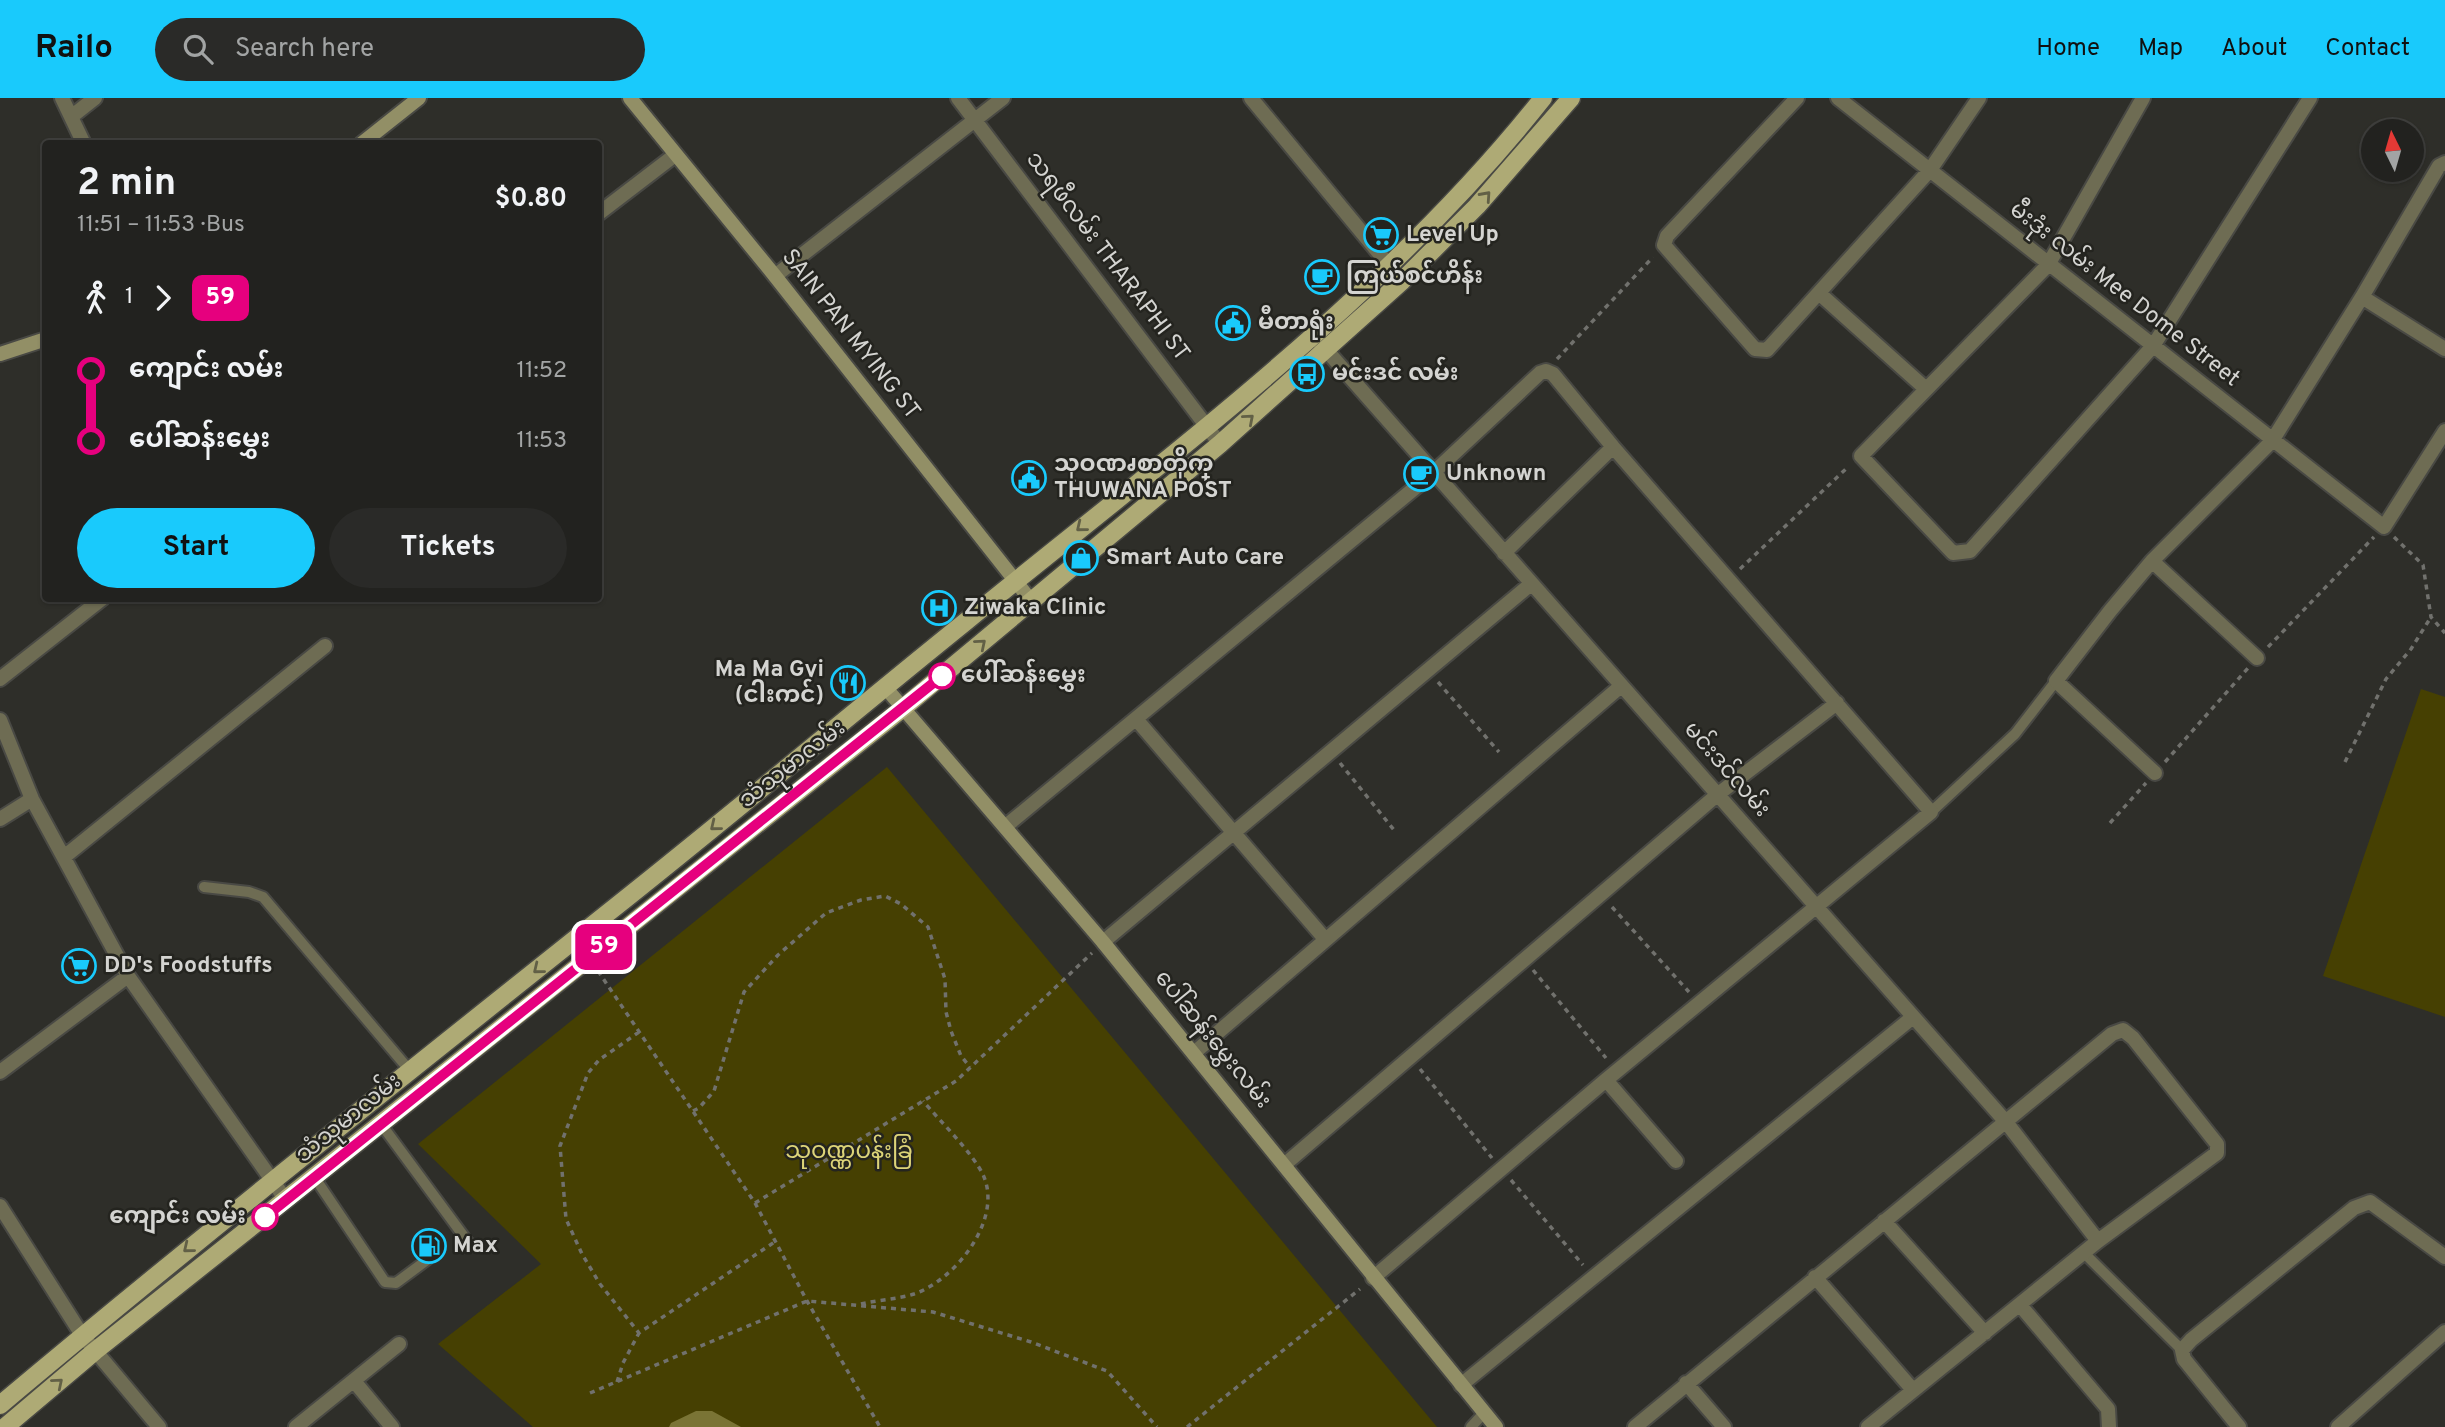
<!DOCTYPE html>
<meta charset="utf-8">
<style>
:root{--surface:#22221f;--page:#2a2a28;--text:#f1f3f6;--muted:#a2a4a4;--line:#3f3f3d;--accent:#19cafc}
body{margin:0;font-family:Overpass,"Noto Sans Myanmar",sans-serif;background:var(--page);color:var(--text);height:100vh;display:flex;flex-direction:column;font-size:26px;white-space:nowrap}
*{box-sizing:border-box;margin:0}
p{font-size:23px;color:var(--muted)}
.icon{flex:none;width:38px;height:38px;fill:none;stroke:currentColor;stroke-width:2;stroke-linecap:round;stroke-linejoin:round}
.map{position:relative;flex:1;overflow:hidden}
.drawer{position:absolute;left:42px;top:42px;width:560px;height:462px;display:flex;flex-direction:column;background:var(--surface);border-radius:7px;box-shadow:0 2px 5px #0004,0 0 0 2px var(--line)}
.drawer>*{flex:none}
.badge{padding:0 14px;border-radius:10px;font-size:24px;line-height:46px}
.needle{width:46px;rotate:355deg}
.buttons{position:absolute;left:2361px;top:21px;display:grid;gap:14px}
.buttons a{display:grid;place-items:center;width:63px;height:63px;border-radius:50%;background:var(--surface);box-shadow:0 2px 5px #0004,0 0 0 2px var(--line);font-size:35px}
.map>.badge{position:absolute;translate:-50% -50%;box-shadow:0 0 0 4px #fff}
.legs{display:flex;align-items:center;gap:10px;height:77px;padding:0 35px;font-size:23px}
.legs p{margin-inline-start:auto}
.headline{display:flex;align-items:center;justify-content:space-between;height:119px;padding:0 35px}
h1{font-size:38px;font-weight:700;line-height:52px}
.action{display:flex;gap:14px;margin-top:auto;padding:14px 35px}
.action a{flex:1;height:80px;border-radius:42px;background:var(--accent);color:#111;font-size:28px;font-weight:700;line-height:80px;text-align:center}
.action a+a{background:var(--page);color:var(--text)}
ul{padding:0 35px;list-style:none}
li{display:flex;align-items:center;gap:24px;height:70px;font-size:26px}
li i{display:grid;place-items:center;width:10px;height:100%;margin:0 9px;background:currentColor}
li i::after{content:'';width:18px;height:18px;margin:-9px;border:5px solid;border-radius:50%;background:var(--surface)}
li p{margin-inline-start:auto}
li:first-child i{background:linear-gradient(#0000 50%,currentColor 0)}
li:last-child i{background:linear-gradient(currentColor 50%,#0000 0)}
header{display:flex;align-items:center;gap:42px;box-sizing:border-box;height:98px;padding:0 35px;background:var(--accent);color:#111}
header strong{font-size:33px}
nav{display:flex;gap:38px;margin-inline-start:auto;font-size:24px}
.search{width:490px;height:63px;background:var(--page);display:flex;align-items:center;gap:18px;box-sizing:border-box;padding:0 24px;border-radius:38px;color:var(--muted);font-size:26px}
.map>svg:first-child{display:block}
</style>
<header>
<strong>Railo</strong>
<div class="search"><svg class="icon" aria-label="search" viewBox="0 0 24 24"><circle cx="10" cy="10" r="6"/><path d="M15 15l6 6"/></svg>Search here</div>
<nav><a>Home</a><a>Map</a><a>About</a><a>Contact</a></nav>
</header>
<div class="map">
<svg width="2445" height="1329" viewBox="0 0 2445 1329">
<rect width="100%" height="100%" fill="#2e2e29"/>
<path fill="#464002" d="M2421,591L2445,599V919L2323,878Z
M887,669L1437,1329H533L438,1246L541,1166L418,1046Z"/>
<path fill="#7a7435" d="M696,1313H712L741,1329H669L671,1325Z"/>
<g fill="none" stroke-linecap="round" stroke-linejoin="round">
<g stroke="#494944" stroke-width="14">
<path id="lane" d="M1931,714L2015,636L2056,583
M204,789L249,794L263,799L411,974
M381,1026L471,1148
M315,1080L385,1184L396,1185L427,1162
M2084,1155L2182,1252
M1471,1329L1484,1315"/>
</g>
<g stroke="#494944" stroke-width="18">
<path id="street" d="M62,0L84,46
M958,0L1220,346
M1251,0L1402,183
M1797,0L1667,138L1664,147L1755,251L1767,252L1930,72L1979,0
M1838,0L2384,429L2445,333
M2143,0L2048,167L1861,358L1953,455L1970,453L2153,248L2310,0
M71,19L95,0
M598,116L675,57
M775,178L1003,0
M1820,196L1926,291
M2362,199L2445,251
M1313,237L2006,1024L2098,1143
M1504,455L1613,349
M2152,463L2257,560
M0,581L103,500
M1136,621L1325,841
M0,622L32,701L128,878L286,1102
M2155,675L2056,583L2110,513L2152,463L2272,343L2362,199L2439,68L2445,65
M0,721L32,701
M1006,728L1433,375L1540,275L1546,273L1553,276L1613,349L1931,714L1606,982L1373,1180
M64,759L325,548
M1103,844L1531,486
M1194,955L1621,588
M0,974L128,878
M1606,982L1676,1063
M1284,1067L1717,697L1837,605
M0,1108L82,1237L159,1329
M1884,1123L1985,1235
M1815,1179L1913,1292
M2020,1207L2108,1311L2109,1329
M354,1283L392,1329
M1686,1285L1724,1329
M1461,1287L1913,919
M296,1329L399,1246
M1635,1329L2112,936L2123,932L2133,940L2217,1046V1055L2098,1143L1868,1329
M2239,1329L2184,1261L2182,1252L2191,1242L2354,1110L2370,1104L2445,1159
M2338,1329L2445,1234"/>
</g>
<g stroke="#494944" stroke-width="18">
<path id="secondary" d="M630,0L775,178L1032,504
M361,46L419,0
M0,256L46,241
M885,589L1103,844L1496,1329"/>
</g>
<g stroke="#494944" stroke-width="21">
<path id="primary" d="M0,1307C200,1139 405,977 609,814C729,719 845,621 964,525C1161,364 1385,200 1543,0
M5,1329L95,1253L903,610L1220,346L1402,183L1477,108L1571,0"/>
</g>
<path stroke="#71716d" stroke-width="3.5" stroke-dasharray="5 5" stroke-linecap="butt" d="M1557,261L1653,159
M2394,439L2423,467L2431,519L2445,535
M1740,471L1849,368
M2268,549L2374,439
M1438,584L1499,654
M2165,664L2248,570
M2345,664L2386,581L2411,551L2431,519
M1340,665L1394,732
M2110,725L2146,685
M1612,809L1689,894
M1533,872L1606,960
M598,873L755,1105L807,1203L880,1329
M639,934L599,962L588,975L560,1048L566,1121L582,1156L600,1186L639,1235L776,1143
M1420,971L1492,1060
M693,1013L699,1010L714,993L744,894L778,857L826,815L861,802L885,798L901,806L928,829L945,881L946,914L951,933L961,958L970,969
M1511,1082L1583,1167
M755,1105L956,983L1092,855
M861,1206C878,1202 898,1201 914,1196C955,1182 1002,1123 984,1079C975,1057 939,1022 923,1003
M617,1284L623,1265L639,1235
M590,1295L807,1203L933,1214L1031,1244L1107,1273L1157,1329
M1187,1329L1360,1191"/>
<use href="#lane" stroke="#6e6c53" stroke-width="10"/>
<use href="#street" stroke="#6e6c53" stroke-width="14"/>
<use href="#secondary" stroke="#928f66" stroke-width="14"/>
<use href="#primary" stroke="#aeaa75" stroke-width="18"/>
</g>
<defs><path id="oneway-chevron" d="M-2-3.5L2.5 0L-2 3.5" fill="none" stroke-width="1.6" stroke-linecap="round" stroke-linejoin="round" transform="scale(1.75)"/></defs>
<g stroke="#626046">
<use href="#oneway-chevron" transform="translate(1486 98) rotate(-48)"/>
<use href="#oneway-chevron" transform="translate(1249 321) rotate(-41)"/>
<use href="#oneway-chevron" transform="translate(1081 429) rotate(141)"/>
<use href="#oneway-chevron" transform="translate(981 546) rotate(-40)"/>
<use href="#oneway-chevron" transform="translate(715 728) rotate(141)"/>
<use href="#oneway-chevron" transform="translate(538 871) rotate(141)"/>
<use href="#oneway-chevron" transform="translate(188 1150) rotate(141)"/>
<use href="#oneway-chevron" transform="translate(58 1285) rotate(-40)"/>
</g>
<g fill="none" stroke-linecap="round" stroke-linejoin="round">
<g stroke="#fff" stroke-width="16">
<path id="line-1" d="M265,1119L942,578"/>
</g>
<use href="#line-1" stroke="#e6007e" stroke-width="10"/>
</g>
<defs>
<g id="supermarket-ring" transform="scale(1.75)"><circle r="9.5" fill="#24241f" stroke="#19cafc" stroke-width="1.5"/><path d="M-6-5.5h2.5l.6 2H6L4.5 2H-2.5L-4.4-4H-6ZM-1.5 3.2a1.3 1.3 0 1 0 .1 0ZM3 3.2a1.3 1.3 0 1 0 .1 0Z" fill="#19cafc"/></g>
<g id="cafe-ring" transform="scale(1.75)"><circle r="9.5" fill="#24241f" stroke="#19cafc" stroke-width="1.5"/><path d="M-5.5-4.5H6V0H3Q3 3.5 0 3.5H-2.5Q-5.5 3.5-5.5 0ZM3-3.2v2h1.7v-2ZM-6 4.5H4V6H-6Z" fill="#19cafc"/></g>
<g id="civic-ring" transform="scale(1.75)"><circle r="9.5" fill="#24241f" stroke="#19cafc" stroke-width="1.5"/><path d="M-.6-6.5H3V-4.5H.6V-3L4-1V1h2V6H-6V1h2V-1L-.6-3ZM-1.2 2.5V6h2.4V2.5Z" fill="#19cafc"/></g>
<g id="bus-ring" transform="scale(1.75)"><circle r="9.5" fill="#24241f" stroke="#19cafc" stroke-width="1.5"/><path d="M-5-6H5V4H4V6H2V4H-2V6H-4V4H-5ZM-3.5-4V0h7V-4ZM-3.5 1.2v1.5H-2V1.2ZM2 1.2v1.5H3.5V1.2Z" fill="#19cafc"/></g>
<g id="shop-ring" transform="scale(1.75)"><circle r="9.5" fill="#24241f" stroke="#19cafc" stroke-width="1.5"/><path d="M-5-2.5h2.3a2.7 3.5 0 0 1 5.4 0H5L5.5 6h-11ZM-1.5-2.5h3a1.5 2.3 0 0 0-3 0Z" fill="#19cafc"/></g>
<g id="hospital-ring" transform="scale(1.75)"><circle r="9.5" fill="#24241f" stroke="#19cafc" stroke-width="1.5"/><path d="M-5-5h3v3.5h4V-5h3V5h-3V1.5h-4V5h-3Z" fill="#19cafc"/></g>
<g id="restaurant-ring" transform="scale(1.75)"><circle r="9.5" fill="#24241f" stroke="#19cafc" stroke-width="1.5"/><path d="M-5-6h1v4h1v-4h1v4h1v-4h1v5L-1.5 .5V6h-2V.5L-5-1ZM5-6V6H3V1.5H1.5Q1.5-4 5-6Z" fill="#19cafc"/></g>
<g id="fuel-ring" transform="scale(1.75)"><circle r="9.5" fill="#24241f" stroke="#19cafc" stroke-width="1.5"/><path d="M-5.5-6h7V0h2V4h1.3V-2.5L3-4.5l.8-.8L6-3V5H2.5V1h-1V6h-7ZM-4.2-4.7v3.2H.2V-4.7Z" fill="#19cafc"/></g>
</defs>
<g fill-rule="evenodd">
<use href="#supermarket-ring" x="1381" y="137"/>
<use href="#cafe-ring" x="1322" y="179"/>
<use href="#civic-ring" x="1233" y="225"/>
<use href="#bus-ring" x="1307" y="276"/>
<use href="#cafe-ring" x="1421" y="376"/>
<use href="#civic-ring" x="1029" y="380"/>
<use href="#shop-ring" x="1081" y="460"/>
<use href="#hospital-ring" x="939" y="510"/>
<use href="#restaurant-ring" x="848" y="585"/>
<use href="#supermarket-ring" x="79" y="868"/>
<use href="#fuel-ring" x="429" y="1148"/>
</g>
<g fill="#fff" stroke="#e6007e" stroke-width="3.5">
<circle cx="942" cy="578" r="12"/>
<circle cx="265" cy="1119" r="12"/>
</g>
<g text-anchor="middle" dominant-baseline="central" stroke-width="5" stroke-linejoin="round" paint-order="stroke">
<g font-size="23" font-weight="bold" fill="#d4d4d1" stroke="#24241f" text-anchor="start">
<text x="1406" y="137">Level Up</text>
<text x="1346" y="179">ကြယ်စင်ဟိန်း</text>
<text x="1258" y="225">မီတာရုံး</text>
<text x="1332" y="276">မင်းဒင် လမ်း</text>
<text x="1054" y="367">သုဝဏၧစာတိုက္<tspan x="1054" dy="26">THUWANA POST</tspan></text>
<text x="1446" y="376">Unknown</text>
<text x="1106" y="460">Smart Auto Care</text>
<text x="964" y="510">Ziwaka Clinic</text>
<text x="824" y="572" text-anchor="end">Ma Ma Gyi<tspan x="824" dy="26">(ငါးကင်)</tspan></text>
<text x="104" y="868">DD's Foodstuffs</text>
<text x="453" y="1148">Max</text>
</g>
<g font-size="23" fill="#d4d4d1" stroke="#24241f">
<text transform="translate(1107 159) rotate(53)">သရဖီလမ်း THARAPHI ST</text>
<text transform="translate(2124 197) rotate(38)">မီးဒုံး လမ်း Mee Dome Street</text>
<text transform="translate(850 237) rotate(52)">SAIN PAN MYING ST</text>
<text transform="translate(793 667) rotate(-38)">သံသုမာလမ်း</text>
<text transform="translate(1726 672) rotate(49)">မင်းဒင်လမ်း</text>
<text transform="translate(1212 942) rotate(51)">ပေါ်ဆန်းမွှေးလမ်း</text>
<text transform="translate(349 1021) rotate(-39)">သံသုမာလမ်း</text>
</g>
<g font-size="23" font-weight="bold" fill="#d4d4d1" stroke="#24241f" text-anchor="start">
<text x="961" y="578">ပေါ်ဆန်းမွှေး</text>
<text x="246" y="1119" text-anchor="end">ကျောင်း လမ်း</text>
</g>
<g font-size="23" fill="#ddd478" stroke="#24241f">
<text x="849" y="1054">သုဝဏ္ဏပန်းခြံ</text>
</g>
</g>
</svg>
<div class="buttons">
<a><svg class="needle" viewBox="-14 -14 28 28"><path d="M0-13l5 13h-10z" fill="#e53935"/><path d="M0 13l5-13h-10z" fill="#a2a4a4"/></svg></a>
</div>
<b class="badge" style="left:604px;top:849px;background:#e6007e;color:#fff">59</b>
<section class="drawer">
<div class="headline"><div><h1>2 min</h1><p>11:51 – 11:53 · Bus</p></div><b>$0.80</b></div>
<div class="legs"><svg class="icon" aria-label="walk" viewBox="0 0 24 24"><circle cx="13" cy="4" r="2"/><path d="M13 8l-2 6 4 7M11 14l-3 7M7 12l3-4h3l4 4"/></svg>1<svg class="icon" aria-label="forward" viewBox="0 0 24 24"><path d="M9 5l7 7-7 7"/></svg><b class="badge" style="background:#e6007e;color:#fff">59</b></div>
<ul>
<li><i style="color:#e6007e"></i><b>ကျောင်း လမ်း</b><p>11:52</p></li>
<li><i style="color:#e6007e"></i><b>ပေါ်ဆန်းမွှေး</b><p>11:53</p></li>
</ul>
<div class="action"><a>Start</a><a>Tickets</a></div>
</section>
</div>
